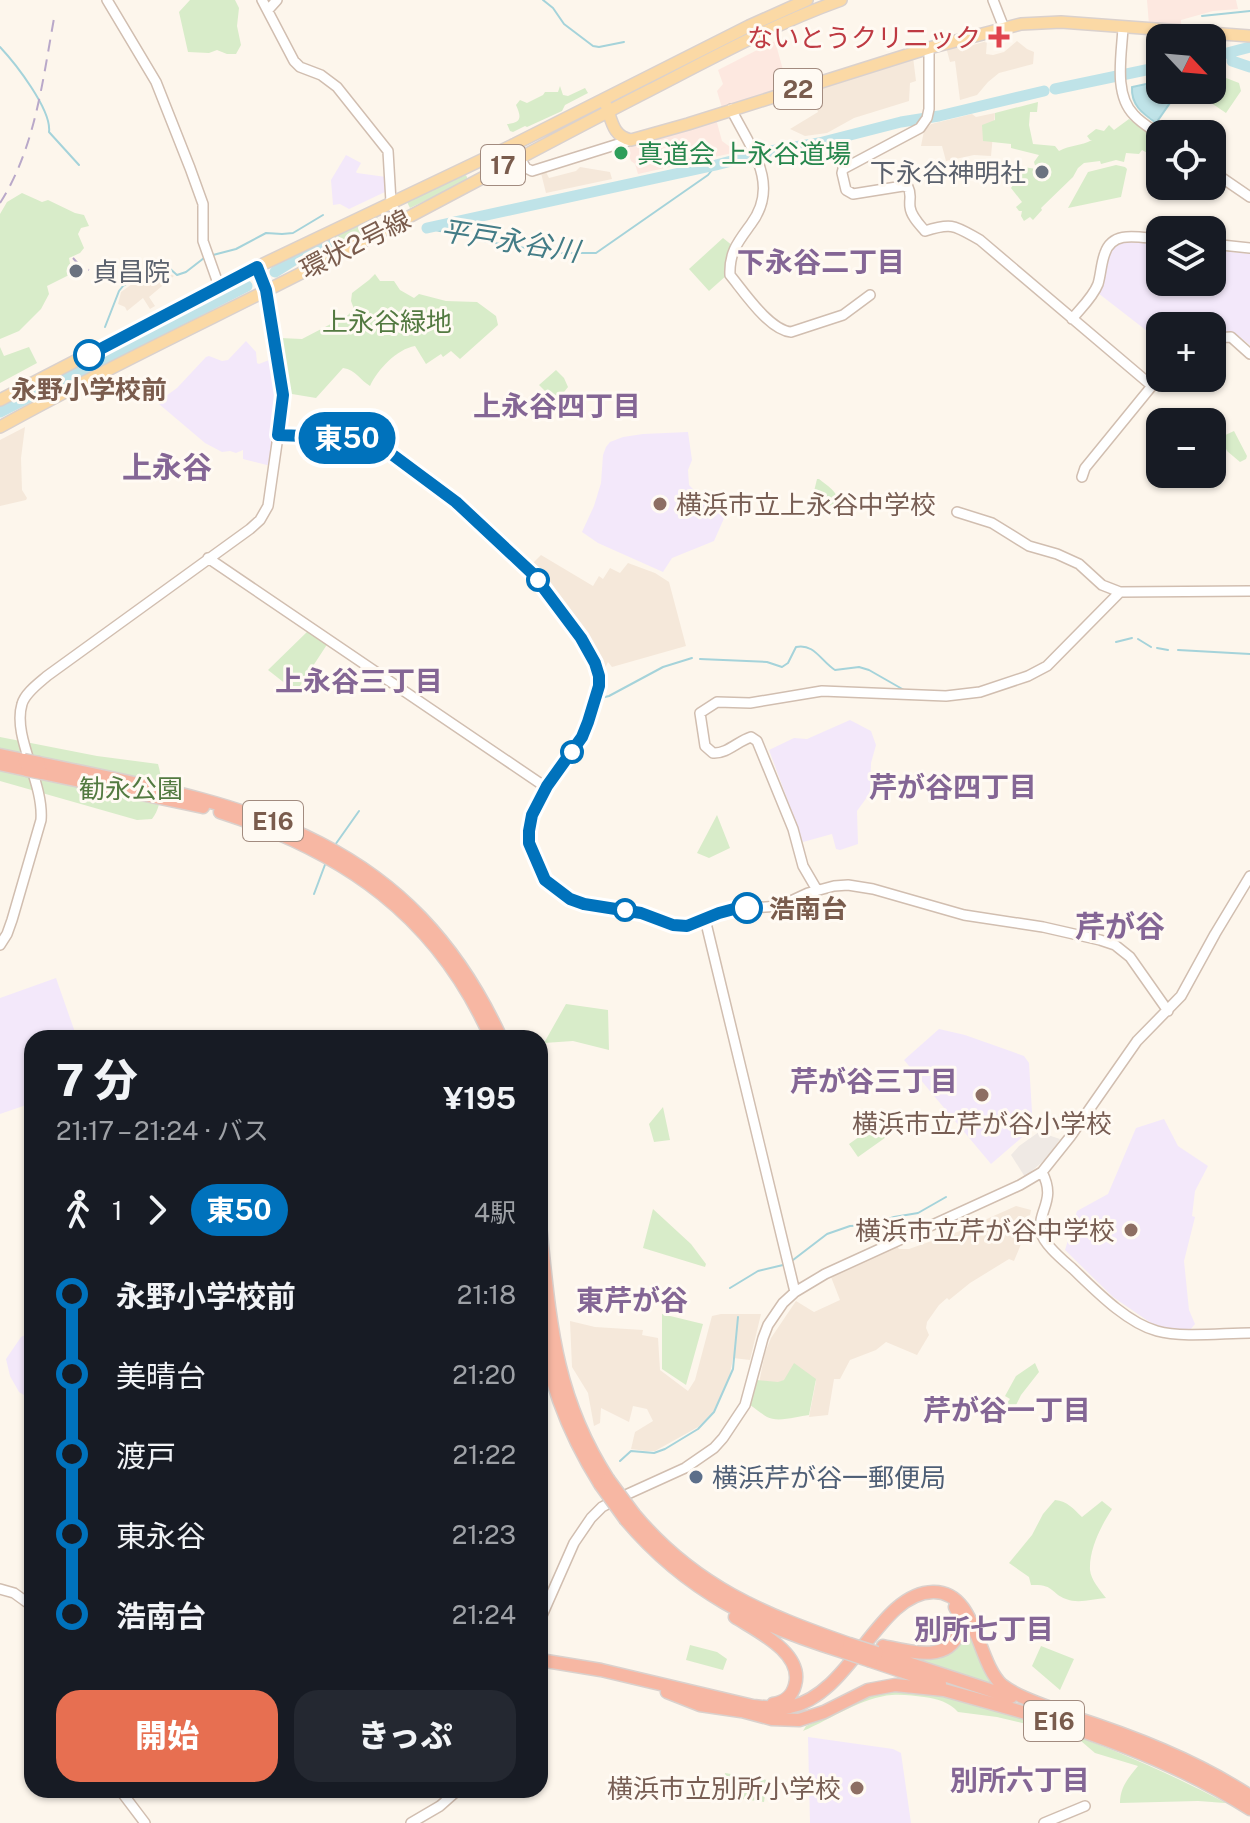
<!DOCTYPE html>
<html lang="ja">
<meta charset="utf-8">
<style>
:root{--surface:#171b24;--page:#242831;--text:#f1f3f6;--muted:#9ea1a6;--accent:#e76f51}
body{margin:0;font-family:"Public Sans","Noto Sans JP",sans-serif;background:var(--page);color:var(--text);height:100vh;display:flex;flex-direction:column;font-size:30px;white-space:nowrap}
*{box-sizing:border-box;margin:0}
p{font-size:26px;color:var(--muted)}
.icon{flex:none;width:44px;height:44px;fill:none;stroke:currentColor;stroke-width:2;stroke-linecap:round;stroke-linejoin:round}
.map{position:relative;flex:1;overflow:hidden}
.sheet{position:absolute;left:24px;top:1030px;width:524px;height:768px;display:flex;flex-direction:column;background:var(--surface);border-radius:24px;box-shadow:0 2px 6px #0004}
.sheet>*{flex:none}
.badge{padding:0 16px;border-radius:26px;font-size:28px;line-height:52px}
.needle{width:52px;rotate:116deg}
.buttons{position:absolute;left:1146px;top:24px;display:grid;gap:16px}
.buttons a{display:grid;place-items:center;width:80px;height:80px;border-radius:16px;background:var(--surface);box-shadow:0 2px 6px #0004;font-size:40px}
.map>.badge{position:absolute;translate:-50% -50%;box-shadow:0 0 0 4px #fff}
.legs{display:flex;align-items:center;gap:12px;height:88px;padding:0 32px;font-size:26px}
.legs p{margin-inline-start:auto}
.head{display:flex;align-items:center;justify-content:space-between;height:136px;padding:0 32px}
h1{font-size:44px;font-weight:800;line-height:60px}
.cta{display:flex;gap:16px;margin-top:auto;padding:16px 32px}
.cta a{flex:1;height:92px;border-radius:24px;background:var(--accent);color:#fff;font-size:32px;font-weight:800;line-height:92px;text-align:center}
.cta a+a{background:var(--page);color:var(--text)}
ul{padding:0 32px;list-style:none}
li{display:flex;align-items:center;gap:28px;height:80px;font-size:30px}
li i{display:grid;place-items:center;width:12px;height:100%;margin:0 10px;background:currentColor}
li i::after{content:'';width:20px;height:20px;margin:-10px;border:6px solid;border-radius:50%;background:var(--surface)}
li p{margin-inline-start:auto}
li:first-child i{background:linear-gradient(#0000 50%,currentColor 0)}
li:last-child i{background:linear-gradient(currentColor 50%,#0000 0)}
.map>svg:first-child{display:block}
</style>
<div class="map">
<svg width="1250" height="1823" viewBox="0 0 1250 1823">
<rect width="100%" height="100%" fill="#fdf6ec"/>
<path fill="#f5e8da" d="M971,40L973,45L987,41L986,54L993,55L1004,52L1017,41L1027,49L1034,52L1033,64L999,73L988,82L977,95L960,100L955,61L950,62L946,47Z
M913,57L916,81L910,83L909,101L854,118L827,133L805,136L790,129L818,112L809,90Z
M995,113L991,156L974,155L946,161L942,146H921L924,131L931,124L972,114L976,117Z
M580,167L610,172L612,179L546,193L541,173L546,172L549,178L576,171Z
M157,266L160,269L162,268L174,276L149,297L155,306L150,309L143,298L127,311L125,307L118,304L121,292Z
M25,427L21,458L22,490L27,498L26,500L0,506V440Z
M541,555L593,586L599,576L603,579L610,568L620,573L628,563L655,573L669,582L686,646L612,667L608,662L604,670L602,669L591,644L532,567L533,563Z
M1016,1206L1031,1210L1030,1215L1028,1216L1026,1232L1014,1261L1009,1259L970,1283L949,1300L947,1298L939,1305L927,1322L926,1328L929,1335L917,1355L886,1342L876,1350L850,1360L840,1379H834L828,1415L809,1417L816,1381L797,1369L790,1378L777,1383H759L765,1353L771,1338L796,1301L814,1312L840,1300L831,1277L897,1246L899,1249H909L960,1231Z
M721,1314H761L750,1360L733,1358L729,1379L713,1412L698,1427L655,1451H646L631,1449L635,1432L653,1421L647,1409L633,1406L629,1422L601,1408L600,1423L594,1426L588,1393L572,1367L570,1321L595,1327L643,1330L642,1335L658,1338L660,1370L688,1391L695,1380L712,1316Z"/>
<path fill="#fde8e0" d="M1147,0H1236L1238,9L1213,11L1181,20V27L1149,25Z
M775,41L788,88L722,108L717,91L723,84L718,70Z
M716,119L722,141L737,152L638,174L635,164L631,161L626,147Z"/>
<path fill="#efe9e4" d="M1039,1132L1060,1139L1048,1157L1025,1177L1011,1155L1019,1146Z"/>
<path fill="#f3e8fa" d="M346,155L361,163L356,172L357,173L386,177L387,191L349,209L340,204L333,205L331,180Z
M1121,241L1160,245V282H1212V250L1250,254V345L1236,334H1212V326H1160V333L1156,338L1098,293L1107,257L1112,247Z
M246,341L256,352L257,363L259,364L274,358L279,395L271,466L243,459V450L236,453L230,451L222,452L205,443L159,404V401L177,388L206,357L209,356L222,361L228,360Z
M688,432L692,460L688,470L689,485L694,490L729,507L714,541L672,558L663,572L598,543L582,532L594,506L601,483L603,455L606,447L610,442L623,437L643,434Z
M850,720L871,731L876,745L871,763L870,793L857,811L858,844L840,850L836,849L832,834L803,842L769,750L794,738L807,739Z
M56,978L77,1038H32V1103L0,1114V998Z
M939,1029L965,1035L1024,1056L1029,1063L1033,1128L991,1164L904,1060Z
M1164,1119L1178,1146L1208,1166L1195,1191L1192,1216L1195,1217L1184,1261L1189,1310L1195,1324L1190,1330L1165,1328L1151,1323L1113,1297L1065,1250L1077,1211L1108,1194L1136,1128Z
M32,1332V1400L19,1392L10,1376L6,1359L21,1337Z
M808,1737L893,1749L901,1753L911,1823H810Z"/>
<path fill="#d8ecc9" d="M190,0H235L239,8L237,26L241,45L236,54H227L217,50L209,53L188,52L179,12Z
M1221,76L1239,83L1241,91L1226,113L1198,94L1200,91L1212,90V87Z
M560,86L563,95L568,96L585,88L588,93L565,105L562,111L527,127L525,126L513,132L510,131L507,124C521,123 522,118 516,105L520,100L527,103L543,95L545,92H558Z
M1038,102L1037,112H1030L1029,125L1033,144L1055,146L1059,151C1070,145 1081,146 1092,140H1090L1087,136L1096,129L1104,131L1109,125L1114,130L1129,119L1160,143V160L1142,150L1139,154L1126,153L1124,162L1116,160L1101,164L1100,161L1084,163L1078,168L1073,177L1041,208L1042,210L1033,220L1030,217L1024,221L1021,216L1022,211H1019L1016,207L1022,202L1011,188L1013,185C1008,179 1010,172 1012,165L1036,169L1034,162L1039,155L1011,148V144L983,141L982,125L995,120V113Z
M1116,165L1125,167L1127,169L1121,197L1068,208L1088,172Z
M466,175L468,180L410,208L406,200Z
M22,193L42,202L48,200L75,213L84,215L89,226L81,228L78,234L84,248L80,253L69,258L71,269L69,275L47,286L49,294L41,309L19,331L0,339V214L7,202Z
M376,215L382,226L335,250L329,238Z
M723,238L733,246L727,275L709,291L689,269Z
M375,274L380,281H394L400,290L414,298L419,294L446,301L477,302L496,316L498,325L460,359L451,351L443,357L441,354L426,364L415,346C397,349 378,369 370,386C360,380 356,370 343,368L316,398L286,393L280,338L302,339L348,315L354,309L351,301L352,293L369,280Z
M0,347L4,356L29,347L37,363L0,383Z
M556,370L564,378L568,387L556,402L539,385Z
M1234,431L1247,456L1246,459L1240,462L1227,451L1221,437Z
M817,479H819C828,486 841,494 838,506L811,504Z
M309,630L328,643L296,692L268,670Z
M0,737L97,756L158,764C163,780 163,805 152,819L137,820L0,781Z
M717,815L730,848L709,858L697,853Z
M566,1004L608,1010L609,1050L573,1041L544,1043Z
M663,1107L670,1140L654,1142L649,1124Z
M882,1125L889,1135L858,1157L849,1144L866,1132Z
M653,1209L691,1244L706,1264L705,1267L643,1248Z
M662,1314L703,1324L686,1385L662,1369Z
M794,1363L816,1379L809,1415C798,1416 778,1423 767,1417C762,1414 756,1409 750,1405L757,1380L778,1382L784,1380Z
M1035,1363L1039,1372L1021,1395L1012,1413L1004,1407L1010,1399L1005,1396L1016,1376Z
M1055,1500C1068,1501 1073,1509 1082,1517L1102,1501L1112,1509C1101,1526 1089,1549 1090,1570C1091,1580 1100,1590 1106,1598C1093,1599 1078,1604 1066,1599C1050,1593 1055,1584 1031,1585L1029,1577L1009,1563L1032,1535L1043,1514Z
M968,1624C974,1648 981,1667 996,1686L918,1661L920,1658L956,1650L967,1633Z
M690,1645L717,1652L727,1659L723,1670L686,1660Z
M1041,1646L1074,1659L1060,1690L1032,1666Z
M891,1688L931,1691L1028,1719L1043,1728L997,1717L958,1712C949,1702 938,1699 924,1697C914,1696 903,1694 892,1695C863,1697 831,1719 803,1731L806,1726L839,1712L848,1703Z
M1049,1727C1110,1747 1169,1773 1226,1803L1198,1801L1120,1803C1120,1787 1129,1777 1138,1766L1095,1753L1081,1741L1047,1730Z
M725,1773L767,1780L764,1802L721,1796Z"/>
<path fill="#bfe3e8" stroke="#a5d3da" stroke-width="2" d="M1160,81V90H1179L1156,123C1142,113 1131,105 1132,87Z"/>
<g fill="none" stroke-linecap="round" stroke-linejoin="round">
<path stroke="#a5d3da" stroke-width="2" d="M543,0L553,8L564,24L593,46L599,47L624,42
M1202,16L1250,11
M0,47C15,63 52,110 49,132L79,165
M427,228L488,242L557,253H596L708,175L716,165
M213,255L236,249L266,233L282,234L293,233L323,215
M105,327L119,291L123,286L130,282L134,277L159,259L177,275L186,272L204,258
M1138,639L1151,647
M1116,642L1132,638
M1157,648L1168,650
M1178,650L1250,654
M700,659L767,662L782,667L788,663L796,647C814,643 821,661 835,670L859,667L869,670L904,690
M589,731L601,698L609,696L663,667L692,658
M335,845L359,811
M314,894L326,862
M793,1260L827,1234L850,1226L869,1225L894,1217L918,1213L946,1197
M730,1288L758,1271L783,1265
M620,1461L631,1451L654,1453L665,1449L698,1429L714,1412L733,1369L738,1317"/>
<path stroke="#bfe3e8" stroke-width="11" d="M1212,57L1250,47
M1232,61L1250,67
M1055,89L1160,67
M427,228L716,165L770,151L819,143L901,122L939,116L1044,91
M275,272L302,255L330,242
M0,412L247,286"/>
<g stroke="#d1beb0" stroke-width="12">
<path id="minor" d="M107,0L156,82L190,168L203,204V241L219,286
M262,0L294,61L300,67L321,75L337,87L388,151L391,202L399,222
M993,0L1004,28
M268,10L277,0
M1123,27C1122,53 1113,94 1134,115C1141,123 1152,129 1160,135
M929,48V109L927,118L920,128L843,169L842,173L846,190L853,194L903,186L908,187C912,195 909,198 910,207C911,216 919,224 925,231C953,222 955,226 980,240L1152,386
M731,109C750,147 781,184 751,224C738,242 729,252 730,275C744,292 769,330 791,332L843,315L870,295
M519,157L526,168L532,171L631,140
M1212,171L1250,197
M1212,244L1250,248
M1072,319C1081,308 1093,297 1098,284C1101,274 1101,263 1105,253C1113,229 1141,238 1160,239
M1212,338L1231,337L1250,354
M278,435L355,438L371,441L378,444L456,502L533,574L581,638L595,663L599,676V686L588,722L582,737L538,803L532,815L529,831V843L533,855L545,880L570,899L584,904L641,913L673,925L687,926L734,909L780,906L808,893L834,886L848,885L873,889L964,915L1043,927L1100,940L1115,945L1130,957L1168,1011
M1082,477L1085,468L1160,376
M957,512L992,523L1029,546L1057,554L1079,564L1102,585L1120,592
M208,558L547,788
M817,890L803,866L793,829L757,741L751,737C738,741 727,754 713,753L705,746L700,713L717,702L750,703L822,691L946,696L980,692L1028,676L1047,666L1120,592L1250,591
M705,919L795,1292
M0,945L7,934L12,920L41,820C44,782 12,737 22,704C25,693 39,683 47,676L250,529L260,520L268,506L283,401L268,302L257,267
M1042,1172C1057,1201 1037,1210 1041,1232C1043,1244 1064,1261 1073,1269C1096,1291 1127,1323 1157,1331C1182,1338 1223,1333 1250,1333
M0,1589L14,1593L32,1606
M540,1620L574,1543L591,1518L602,1507L619,1498L685,1468L714,1448L723,1438L745,1405L763,1338L768,1325L783,1303L795,1292L825,1274L1020,1185L1042,1172L1070,1137L1137,1041L1181,996L1215,934L1250,876
M120,1790L145,1823
M411,1823L440,1806L458,1790
M1044,1823L1085,1806"/>
</g>
<g stroke="#dad1cd" stroke-width="14">
<path id="major" d="M606,105C612,120 612,136 631,140L688,124L929,48L1021,24L1061,22L1250,36
M0,400L257,267L515,144L749,26L807,0
M0,427C127,356 260,297 388,228C475,182 562,135 650,90C712,58 774,24 841,0"/>
</g>
<g stroke="#dad1cd" stroke-width="15">
<path id="highway" d="M0,755L24,760
M39,763C241,805 405,830 501,1038
M0,764L27,770
M42,773L203,807
M220,812C345,852 437,916 491,1038
M540,1225C550,1320 554,1395 608,1479
M540,1316C546,1377 568,1433 600,1484
M634,1514C694,1586 763,1614 849,1644
M626,1520C687,1592 756,1625 844,1652
M735,1617C757,1631 804,1653 795,1685C792,1697 784,1702 773,1704
M883,1646C907,1651 948,1664 959,1632C962,1622 960,1615 955,1607
M877,1653L1011,1697
M540,1660L601,1670L753,1706C765,1707 778,1709 790,1707C852,1694 878,1593 933,1592C977,1591 976,1661 1002,1685C1020,1699 1053,1708 1074,1717
M871,1661L940,1684
M667,1692L700,1705L741,1711
M738,1710L772,1719L799,1720L824,1712L868,1690L895,1685L944,1690L1058,1722
M1070,1716C1132,1736 1195,1760 1250,1796
M1052,1721C1121,1743 1189,1770 1250,1809"/>
</g>
<use href="#minor" stroke="#fff" stroke-width="9"/>
<use href="#major" stroke="#fbd9a5" stroke-width="11"/>
<use href="#highway" stroke="#f7b7a3" stroke-width="12"/>
<path stroke="#b9a8c9" stroke-width="2" stroke-dasharray="12 8" stroke-linecap="butt" d="M0,203C36,147 43,77 55,13
M73,258L81,267L89,270"/>
<g stroke="#dad1cd" stroke-width="15" stroke-linecap="butt">
<path id="highway-bridge" d="M24,760L39,763
M27,770L42,773
M608,1479L634,1514
M600,1484L626,1520
M849,1644L877,1653
M844,1652L871,1661"/>
</g>
<use href="#highway-bridge" stroke="#f7b7a3" stroke-width="12"/>
</g>
<g fill="none" stroke-linecap="round" stroke-linejoin="round">
<g stroke="#fff" stroke-width="18">
<path id="line-1" d="M89,355L257,267L266,290L283,395L278,435L355,438L371,441L378,444L456,502L533,574L581,638L595,663L599,676V686L588,722L582,737L547,786L532,815L529,831V843L545,880L570,899L584,904L641,913L673,925L687,926L719,913L734,909L747,908"/>
</g>
<use href="#line-1" stroke="#0072bc" stroke-width="12"/>
</g>
<path fill="#e0444e" stroke="#fffaf3" stroke-width="3" d="M995 25h8v8h8v8h-8v8h-8v-8h-8v-8h8z"/>
<circle fill="#2e9e5b" stroke="#fffaf3" stroke-width="3" cx="621" cy="153" r="8"/>
<g fill="#6b7280" stroke="#fffaf3" stroke-width="3">
<circle cx="1042" cy="172" r="8"/>
<circle cx="76" cy="271" r="8"/>
</g>
<g fill="#fff" stroke="#0072bc" stroke-width="4">
<circle cx="89" cy="355" r="14"/>
<circle cx="538" cy="580" r="10"/>
<circle cx="572" cy="752" r="10"/>
<circle cx="747" cy="908" r="14"/>
<circle cx="625" cy="910" r="10"/>
</g>
<g fill="#8d6e63" stroke="#fffaf3" stroke-width="3">
<circle cx="660" cy="504" r="8"/>
<circle cx="982" cy="1095" r="8"/>
<circle cx="1131" cy="1230" r="8"/>
<circle cx="857" cy="1788" r="8"/>
</g>
<circle fill="#5c6f8a" stroke="#fffaf3" stroke-width="3" cx="696" cy="1477" r="8"/>
<g text-anchor="middle" dominant-baseline="central" stroke-width="6" stroke-linejoin="round" paint-order="stroke">
<g fill="#fffaf3" stroke="#a28b7f" stroke-width="2">
<rect x="774" y="69" width="48" height="40" rx="6"/>
<rect x="481" y="145" width="44" height="40" rx="6"/>
<rect x="243" y="801" width="60" height="40" rx="6"/>
<rect x="1024" y="1701" width="60" height="40" rx="6"/>
</g>
<g font-size="24" font-weight="bold" fill="#7a5c4d">
<text x="798" y="89">22</text>
<text x="503" y="165">17</text>
<text x="273" y="821">E16</text>
<text x="1054" y="1721">E16</text>
</g>
<g font-size="26" fill="#be3a42" stroke="#fffaf3" text-anchor="end">
<text x="981" y="37">ないとうクリニック</text>
</g>
<g font-size="26" fill="#27864d" stroke="#fffaf3" text-anchor="start">
<text x="637" y="153">真道会 上永谷道場</text>
</g>
<g font-size="26" fill="#5b616d" stroke="#fffaf3" text-anchor="end">
<text x="1026" y="172">下永谷神明社</text>
<text x="92" y="271" text-anchor="start">貞昌院</text>
</g>
<g font-size="26" fill="#7a5c4d" stroke="#fffaf3">
<text transform="translate(355 244) rotate(-27)">環状2号線</text>
</g>
<g font-size="26" fill="#537a41" stroke="#fffaf3">
<text x="387" y="321">上永谷緑地</text>
<text x="131" y="788">勧永公園</text>
</g>
<g font-size="26" font-weight="bold" fill="#7a5c4d" stroke="#fffaf3">
<text x="89" y="389">永野小学校前</text>
<text x="769" y="908" text-anchor="start">浩南台</text>
</g>
<g font-size="26" fill="#785e54" stroke="#fffaf3" text-anchor="end">
<text x="676" y="504" text-anchor="start">横浜市立上永谷中学校</text>
<text x="982" y="1123" text-anchor="middle">横浜市立芹が谷小学校</text>
<text x="1115" y="1230">横浜市立芹が谷中学校</text>
<text x="841" y="1788">横浜市立別所小学校</text>
</g>
<g font-size="26" fill="#4e5e75" stroke="#fffaf3" text-anchor="start">
<text x="712" y="1477">横浜芹が谷一郵便局</text>
</g>
<g font-size="28" font-style="italic" fill="#437c86" stroke="#fffaf3">
<text transform="translate(510 240) rotate(9)">平戸永谷川</text>
</g>
<g font-size="28" font-weight="bold" fill="#846695" stroke="#fffaf3">
<text x="821" y="261">下永谷二丁目</text>
<text x="557" y="405">上永谷四丁目</text>
<text x="359" y="680">上永谷三丁目</text>
<text x="953" y="786">芹が谷四丁目</text>
<text x="874" y="1080">芹が谷三丁目</text>
<text x="632" y="1299">東芹が谷</text>
<text x="1007" y="1409">芹が谷一丁目</text>
<text x="984" y="1628">別所七丁目</text>
<text x="1020" y="1779">別所六丁目</text>
</g>
<g font-size="30" font-weight="bold" fill="#846695" stroke="#fffaf3">
<text x="167" y="467">上永谷</text>
<text x="1120" y="926">芹が谷</text>
</g>
</g>
</svg>
<div class="buttons">
<a><svg class="needle" viewBox="-14 -14 28 28"><path d="M0-13l5 13h-10z" fill="#e53935"/><path d="M0 13l5-13h-10z" fill="#9ea1a6"/></svg></a>
<a><svg class="icon" aria-label="locate" viewBox="0 0 24 24"><circle cx="12" cy="12" r="6"/><path d="M12 2v4M12 18v4M2 12h4M18 12h4"/></svg></a>
<a><svg class="icon" aria-label="layers" viewBox="0 0 24 24"><path d="M12 4l9 5-9 5-9-5zM3 14l9 5 9-5"/></svg></a>
<a>+</a>
<a>−</a>
</div>
<b class="badge" style="left:347px;top:438px;background:#0072bc;color:#fff">東50</b>
<section class="sheet">
<div class="head"><div><h1>7 分</h1><p>21:17 – 21:24 · バス</p></div><b>¥195</b></div>
<div class="legs"><svg class="icon" aria-label="walk" viewBox="0 0 24 24"><circle cx="13" cy="4" r="2"/><path d="M13 8l-2 6 4 7M11 14l-3 7M7 12l3-4h3l4 4"/></svg>1<svg class="icon" aria-label="forward" viewBox="0 0 24 24"><path d="M9 5l7 7-7 7"/></svg><b class="badge" style="background:#0072bc;color:#fff">東50</b><p>4駅</p></div>
<ul>
<li><i style="color:#0072bc"></i><b>永野小学校前</b><p>21:18</p></li>
<li><i style="color:#0072bc"></i><span>美晴台</span><p>21:20</p></li>
<li><i style="color:#0072bc"></i><span>渡戸</span><p>21:22</p></li>
<li><i style="color:#0072bc"></i><span>東永谷</span><p>21:23</p></li>
<li><i style="color:#0072bc"></i><b>浩南台</b><p>21:24</p></li>
</ul>
<div class="cta"><a>開始</a><a>きっぷ</a></div>
</section>
</div>
